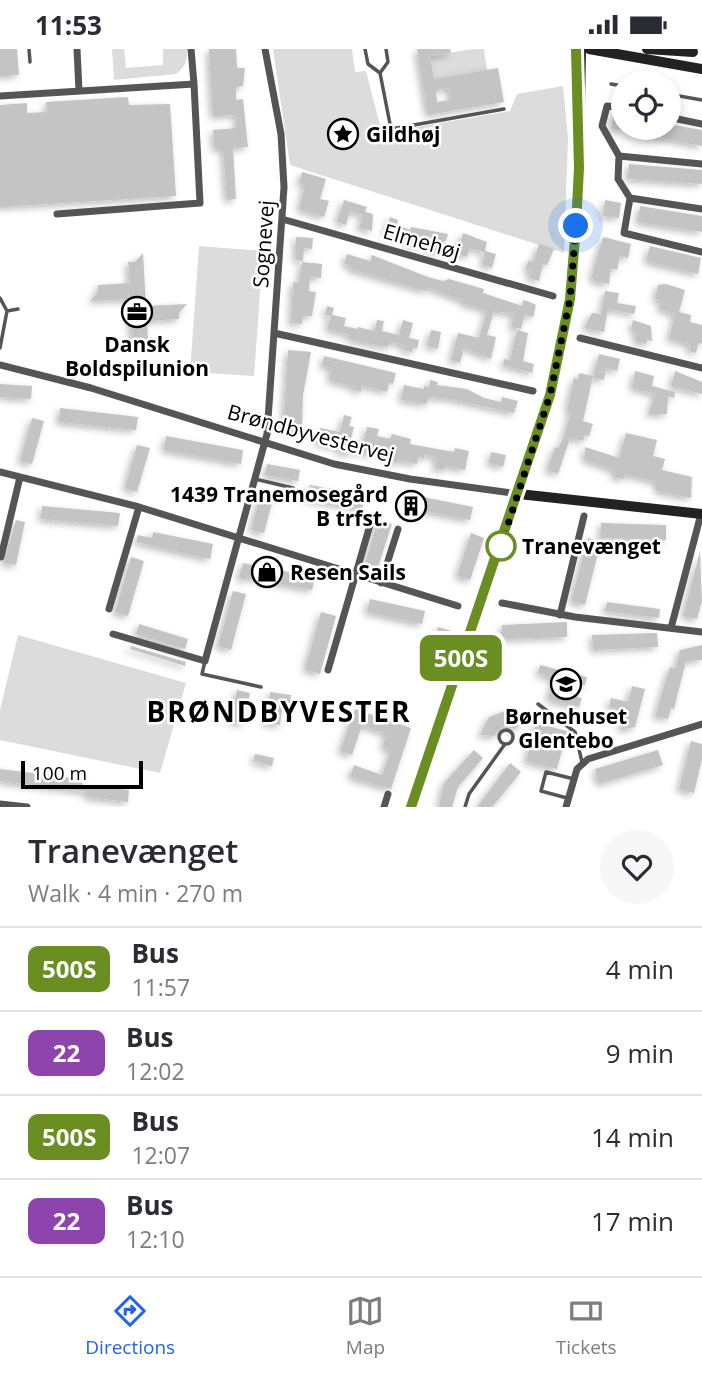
<!DOCTYPE html>
<meta charset="utf-8">
<style>
:root{--surface:#fff;--page:#f7f7f7;--text:#2b2b33;--muted:#7c7c81;--line:#e1e1e2;--accent:#2563eb}
body{margin:0;font-family:"Open Sans",sans-serif;background:var(--page);color:var(--text);height:100vh;display:flex;flex-direction:column;font-size:26px;white-space:nowrap}
*{box-sizing:border-box;margin:0}
p{font-size:23px;color:var(--muted)}
.icon{flex:none;width:38px;height:38px;fill:none;stroke:currentColor;stroke-width:2;stroke-linecap:round;stroke-linejoin:round}
.map{position:relative;height:758px;overflow:hidden}
.side{display:flex;flex-direction:column;background:var(--surface);flex:1}
.side>*{flex:none}
.badge{padding:0 14px;border-radius:10px;font-size:24px;line-height:46px}
.controls{position:absolute;left:611px;top:21px;display:grid;gap:14px}
.controls a{display:grid;place-items:center;width:70px;height:70px;border-radius:50%;background:var(--surface);box-shadow:0 4px 10px #0003;font-size:35px}
.scale{position:absolute;left:21px;bottom:18px;width:122px;box-sizing:border-box;padding-left:7px;border:4px solid #000;border-top:0;font-size:19px;line-height:24px;white-space:nowrap;color:#000;-webkit-text-stroke:5px #fff;paint-order:stroke}
.you{position:absolute;width:35px;height:35px;margin:-18px;border:5px solid #fff;border-radius:50%;background:#1a73e8;box-shadow:0 0 0 10px #1a73e833}
.map>.badge{position:absolute;translate:-50% -50%;box-shadow:0 0 0 4px #fff}
.round{display:grid;place-items:center;flex:none;width:74px;height:74px;border-radius:37px;background:var(--page)}
.headline{display:flex;align-items:center;justify-content:space-between;height:119px;padding:0 28px}
h1{font-size:33px;font-weight:600;line-height:52px}
ul{padding:0;list-style:none}
li{display:flex;align-items:center;gap:21px;height:84px;padding:0 28px;border-top:2px solid var(--line)}
li div{flex:1}
li b{display:block;font-size:26px}
li em{font-style:normal}
li .badge{min-width:77px;font-weight:700;text-align:center}
.status{display:flex;justify-content:space-between;align-items:center;height:49px;padding:0 35px;background:var(--surface);direction:ltr}
.status svg{height:19px;fill:currentColor}
.tabs{display:flex;justify-content:space-around;align-items:center;height:98px;border-top:2px solid var(--line);background:var(--surface);font-size:19px;color:var(--muted)}
.tabs a{display:grid;justify-items:center;gap:4px}
.tabs .active{color:var(--accent)}
.map>svg:first-child{display:block}
</style>
<div class="status"><b>11:53</b><svg viewBox="0 0 49 12"><path d="M0 12V9h3v3zM5 12V6h3v6zM10 12V3h3v9zM15 12V0h3v12zM26 1h20v11H26zM47 4h2v5h-2z"/></svg></div>
<div class="map">
<svg width="702" height="758" viewBox="0 0 702 758">
<defs>
<filter id="shadow"><feDropShadow dx="-3" dy="3" stdDeviation="3.5" flood-color="#0004"/></filter>
</defs>
<rect width="100%" height="100%" fill="#fff"/>
<path fill="#dcdcdc" d="M112,0H124L126,19L163,16V0H187C188,11 185,19 176,25L114,31Z
M273,0H352L355,23L366,22L382,84L510,62L517,45L563,37L568,88L564,204L290,116Z
M473,0H484L487,21L434,30L430,7Z
M199,197L263,202L254,327L190,323Z
M18,586L186,634L160,724L0,691V661Z"/>
<path fill="#c4c4c4" fill-rule="evenodd" filter="url(#shadow)" d="M0,0H17L19,26L0,27Z
M209,0H236L237,19H245L243,37L236,38V51L243,50L248,98L233,99L236,150L227,151L223,100H215L213,81L237,79V66L213,67Z
M417,0H450L451,4L430,7L434,30L498,19L504,53L428,66ZM449,39L451,51L437,53L436,41Z
M128,48L129,56L170,55L176,147L0,158V56L27,54V64L47,63L46,53Z
M614,64L623,66V82L611,80Z
M668,75L702,81V97L624,82L625,79H668Z
M629,115L702,121V135L628,130Z
M302,123L326,130L320,150L329,152L324,168L299,160L305,136L299,134Z
M344,151L367,158L365,163L373,165L372,182L359,179L363,166L350,162L346,176L337,173Z
M605,151L621,154L619,169L603,167Z
M640,157L702,167V183L638,173Z
M390,168L398,171L397,176L410,181L411,178L448,185L446,192H444L440,204L430,201L431,197L406,195L408,189L385,186Z
M463,184L487,193L485,202L496,205L492,219L483,216L484,203L470,199L467,208L457,205Z
M296,188L313,189L312,200L304,199L303,212L296,211Z
M603,188L631,195L628,209L620,207L617,221L611,219L609,235L593,232L592,226Z
M539,195L554,200L547,216L543,215L539,232L529,229L531,223L526,219L528,212L533,213Z
M650,197L701,209L698,225L646,212Z
M143,204L146,257L187,255L179,264V270L147,272L148,290H142L133,299L128,250L90,252L98,243V236L130,234L128,213H135Z
M347,205L370,212L372,206L428,228L443,232L449,230L484,240L483,244L522,257L523,251L530,253L536,256L533,268L525,266L521,280L511,278L514,265L494,262L487,286L496,288L491,310L464,298L460,314L451,311L458,284L479,289L487,261L464,255V252L427,238L426,242L350,220L351,217L344,215Z
M302,213L322,215L321,229L310,228L309,242L316,243L312,267H302V275L291,274L293,233L299,234Z
M666,235L685,241L679,263L691,266L690,273L702,276V295L698,294L696,304L689,302L690,295L669,290L675,265L659,260L662,252L655,250L658,236Z
M605,242L619,244L617,254L636,257L634,265L608,260L604,283L584,279L592,264L601,265Z
M327,257L334,259L332,266L346,269L344,277L358,280V278L374,282L377,271L384,272L382,282L399,286L403,271L413,274L409,289L419,291L417,300L413,299L412,303L403,301L404,296L392,293L387,298L362,293L349,290L350,286L327,280L331,267L325,266Z
M633,271L651,277L652,292L647,291L646,295L635,292L637,283L631,280Z
M431,281L441,283L438,300L427,297Z
M517,281L528,284L523,312L534,315L532,324L503,316L504,310L510,311Z
M288,301L311,303L303,346L302,383L283,382Z
M599,305L620,310L617,322L606,319L604,331L593,329Z
M324,307L396,324L393,335L389,334L387,343L362,336L361,343L354,341L355,338L333,332L329,330L332,319L322,317Z
M635,322L654,327L652,337L675,343L674,349L668,347L667,365H648L656,345L632,339Z
M675,322L702,333V345L671,337Z
M579,324L593,327L583,372L593,375L589,387L585,386L583,392L570,389L558,425L547,421L555,398L558,399L564,388L571,362L567,361L574,329L578,330Z
M430,331L438,333L437,336L467,340L484,349L501,353L502,348L518,352L514,364L451,350L430,348L426,355L401,351L404,336L424,340V337L429,338Z
M0,335L32,337L31,350L0,348Z
M60,359L138,368L136,381L59,373Z
M344,366L352,368L349,377L354,378L350,393L363,396L367,378L379,380L377,387L390,390L392,385L411,390L410,395L454,403L455,399L469,402L465,421L447,417L442,421L435,419L437,409L425,405L424,409L418,408L417,415L397,411V414L385,411L388,400L375,397L373,406L351,401L350,405L338,402L339,398L317,394L320,379L340,383Z
M32,369L44,372L32,415L20,412Z
M626,384L657,391L653,407L665,410L662,421L692,428L691,449L657,442V433L625,425L624,430L614,428L615,421L585,411V398L619,409Z
M166,387L243,401L241,415L164,401Z
M137,396L150,399L137,443L125,439Z
M491,403L506,406L503,418L489,414Z
M267,415L300,421L298,432L265,426Z
M310,436L365,446L362,460L307,450Z
M262,440L275,443L264,484L251,481Z
M418,447L473,458L470,471L415,460Z
M42,457L120,464L118,477L41,470Z
M16,471L25,473L16,516L3,514Z
M378,471L392,475L378,518L365,514Z
M601,474L666,476V491L601,489Z
M153,483L213,495L210,510L136,493L138,486L152,489Z
M471,484L484,489L470,531L457,527Z
M588,489L601,492L585,556L571,552Z
M700,502L702,552L697,570L683,567Z
M131,508L144,512L128,567L115,563Z
M243,514L315,528L312,541L247,528L246,531L239,529Z
M233,542L246,545L231,601L218,597Z
M370,550L425,562L422,575L367,563Z
M607,553L660,560L659,569L605,562Z
M321,563L336,567L320,625L305,620Z
M567,573V588L502,590V576Z
M139,575L188,590L185,600L136,585Z
M438,578L452,582L438,625L424,620Z
M657,584L658,598L593,601L592,586Z
M702,596V611L686,612L674,660L671,659L668,670L655,667L670,618L675,620L680,601Z
M131,597L186,613L185,617L130,600Z
M540,616L587,628L585,636L580,635L577,648L582,649L579,658L548,650L554,630L538,624Z
M632,637L645,640L635,678L620,681L625,662L609,658L611,649L628,653Z
M237,641L250,644L243,675L230,672Z
M270,643L291,646L290,656L283,655L280,676L265,674Z
M355,660L411,679L391,740L350,728L354,716L382,726L391,701L382,698L387,685L362,676L352,706L340,702Z
M507,661L526,670L515,680L505,676L494,687L480,686L489,668Z
M536,674L567,682L557,720L526,712Z
M691,692L702,695V710L694,744L679,740Z
M474,701L483,709L458,738L452,758H439L444,734Z
M658,701L663,716L599,735L595,720Z
M255,705L274,709L272,717L253,712Z
M510,714L521,723L492,758H477Z
M0,720L82,730V736L129,741L128,753L87,748V743L0,732Z"/>
<g fill="none" stroke-linecap="round" stroke-linejoin="round">
<path stroke="#555" stroke-width="3.5" d="M29,0L30,13
M365,0L368,15L380,24L388,13L386,0
M380,24L391,80L504,60
M611,35L623,37
M668,45L702,51
M0,249L7,262
M0,299L7,262L18,260
M255,430L293,439
M205,612L202,625L261,638
M538,655L575,683L582,713
M499 688a7 7 0 1 1 14 0a7 7 0 1 1-14 0Z
M567,749L541,742L546,723L574,730
M465,758L469,745L505,695"/>
<path stroke="#555" stroke-width="7" d="M77,0L79,42
M0,47L194,35L191,0
M623,59L607,57L602,77L619,107L618,130L630,149L624,184L702,203
M668,68L702,75
M619,107L702,115
M630,149L702,160
M57,165L200,154L194,35
M282,170L553,247
M274,284L533,342
M580,289L702,319
M0,316L91,339L334,415L410,430L519,445
M0,423L139,458L458,557
M1,508L20,428
M381,534L398,480
M502,554L575,568L702,583
M109,560L139,458
M560,566L584,467
M671,579L701,465
M113,585L205,612L267,385L284,138L281,85L265,0
M328,621L370,476
M0,755L27,758
M384,758L388,745
M566,758L577,720L588,710L702,675"/>
<path stroke="#222" stroke-width="10" d="M576,0V48
M589,0L702,20
M647,0L693,3
M519,445L702,465
M411,758L550,346L570,250L579,119L581,0"/>
</g>
<g fill="none" stroke-linecap="round" stroke-linejoin="round">
<g stroke="#fff" stroke-width="16">
<path id="line" d="M411,758L550,346L570,250L576,177L579,119L576,0"/>
</g>
<use href="#line" stroke="#6b8e23" stroke-width="10"/>
<path stroke="#000" stroke-width="7" stroke-dasharray="0 12.6" d="M501,497L550,346L570,250L576,177"/>
</g>
<defs>
<g id="sight-ring" transform="scale(1.575)"><circle r="9.5" fill="#fff" stroke="#000" stroke-width="1.5"/><path d="M0-6L1.8-2.2L6-1.7L2.9 1.2L3.7 5.4L0 3.3L-3.7 5.4L-2.9 1.2L-6-1.7L-1.8-2.2Z" fill="#000"/></g>
<g id="office-ring" transform="scale(1.575)"><circle r="9.5" fill="#fff" stroke="#000" stroke-width="1.5"/><path d="M-6-3h4V-5.5h4V-3h4V5H-6ZM-1-4.5V-3h2v-1.5ZM-6 0V1H6V0Z" fill="#000"/></g>
<g id="building-ring" transform="scale(1.575)"><circle r="9.5" fill="#fff" stroke="#000" stroke-width="1.5"/><path d="M-4-6H4V6H1V3H-1V6H-4ZM-2.5-4.3h1.7v1.8h-1.7ZM.8-4.3h1.7v1.8H.8ZM-2.5-1h1.7V.8h-1.7ZM.8-1h1.7V.8H.8Z" fill="#000"/></g>
<g id="shop-ring" transform="scale(1.575)"><circle r="9.5" fill="#fff" stroke="#000" stroke-width="1.5"/><path d="M-5-2.5h2.3a2.7 3.5 0 0 1 5.4 0H5L5.5 6h-11ZM-1.5-2.5h3a1.5 2.3 0 0 0-3 0Z" fill="#000"/></g>
<g id="school-ring" transform="scale(1.575)"><circle r="9.5" fill="#fff" stroke="#000" stroke-width="1.5"/><path d="M0-5L7-2L0 1L-7-2ZM-4 1L0 2.5L4 1V4Q0 6-4 4Z" fill="#000"/></g>
</defs>
<g fill-rule="evenodd">
<use href="#sight-ring" x="343" y="85"/>
<use href="#office-ring" x="137" y="263"/>
<use href="#building-ring" x="411" y="457"/>
<use href="#shop-ring" x="267" y="523"/>
<use href="#school-ring" x="566" y="635"/>
</g>
<circle fill="#fff" stroke="#6b8e23" stroke-width="3.5" cx="501" cy="497" r="14"/>
<g text-anchor="middle" dominant-baseline="central" stroke-width="5" stroke-linejoin="round" paint-order="stroke">
<g font-size="21" font-weight="bold" fill="#000" stroke="#fff" text-anchor="start">
<text x="366" y="85">Gildhøj</text>
<text x="137" y="295" text-anchor="middle">Dansk<tspan x="137" dy="24">Boldspilunion</tspan></text>
<text x="388" y="445" text-anchor="end">1439 Tranemosegård<tspan x="388" dy="24">B trfst.</tspan></text>
<text x="290" y="523">Resen Sails</text>
<text x="566" y="667" text-anchor="middle">Børnehuset<tspan x="566" dy="24">Glentebo</tspan></text>
</g>
<g font-size="21" fill="#000" stroke="#fff">
<text transform="translate(422 192) rotate(16)">Elmehøj</text>
<text transform="translate(263 195) rotate(-86)">Sognevej</text>
<text transform="translate(311 384) rotate(15)">Brøndbyvestervej</text>
</g>
<g font-size="21" font-weight="bold" fill="#000" stroke="#fff" text-anchor="start">
<text x="522" y="497">Tranevænget</text>
</g>
<g font-size="28" font-weight="bold" letter-spacing="2" fill="#000" stroke="#fff">
<text x="279" y="662">BRØNDBYVESTER</text>
</g>
</g>
</svg>
<div class="controls">
<a><svg class="icon" aria-label="locate" viewBox="0 0 24 24"><circle cx="12" cy="12" r="6"/><path d="M12 2v4M12 18v4M2 12h4M18 12h4"/></svg></a>
</div>
<div class="scale">100 m</div>
<div class="you" style="left:576px;top:177px"></div>
<b class="badge" style="left:461px;top:609px;background:#6b8e23;color:#fff">500S</b>
</div>
<section class="side">
<div class="headline"><div><h1>Tranevænget</h1><p>Walk · 4 min · 270 m</p></div><a class="round"><svg class="icon" aria-label="heart" viewBox="0 0 24 24"><path d="M12 20l-8-8c-3-5 5-10 8-4 3-6 11-1 8 4z"/></svg></a></div>
<ul>
<li><span class="badge" style="background:#6b8e23;color:#fff">500S</span><div><b>Bus</b><p>11:57</p></div><em>4 min</em></li>
<li><span class="badge" style="background:#8e44ad;color:#fff">22</span><div><b>Bus</b><p>12:02</p></div><em>9 min</em></li>
<li><span class="badge" style="background:#6b8e23;color:#fff">500S</span><div><b>Bus</b><p>12:07</p></div><em>14 min</em></li>
<li><span class="badge" style="background:#8e44ad;color:#fff">22</span><div><b>Bus</b><p>12:10</p></div><em>17 min</em></li>
</ul>
</section>
<nav class="tabs">
<a class="active"><svg class="icon" aria-label="directions" viewBox="0 0 24 24"><path d="M12 3l9 9-9 9-9-9zM9 14v-3h6M13 9l2 2-2 2"/></svg>Directions</a>
<a><svg class="icon" aria-label="map" viewBox="0 0 24 24"><path d="M3 6l6-2 6 2 6-2v14l-6 2-6-2-6 2zM9 4v14M15 6v14"/></svg>Map</a>
<a><svg class="icon" aria-label="tickets" viewBox="0 0 24 24"><path d="M3 7h18v10H3zM15 7v10"/></svg>Tickets</a>
</nav>
